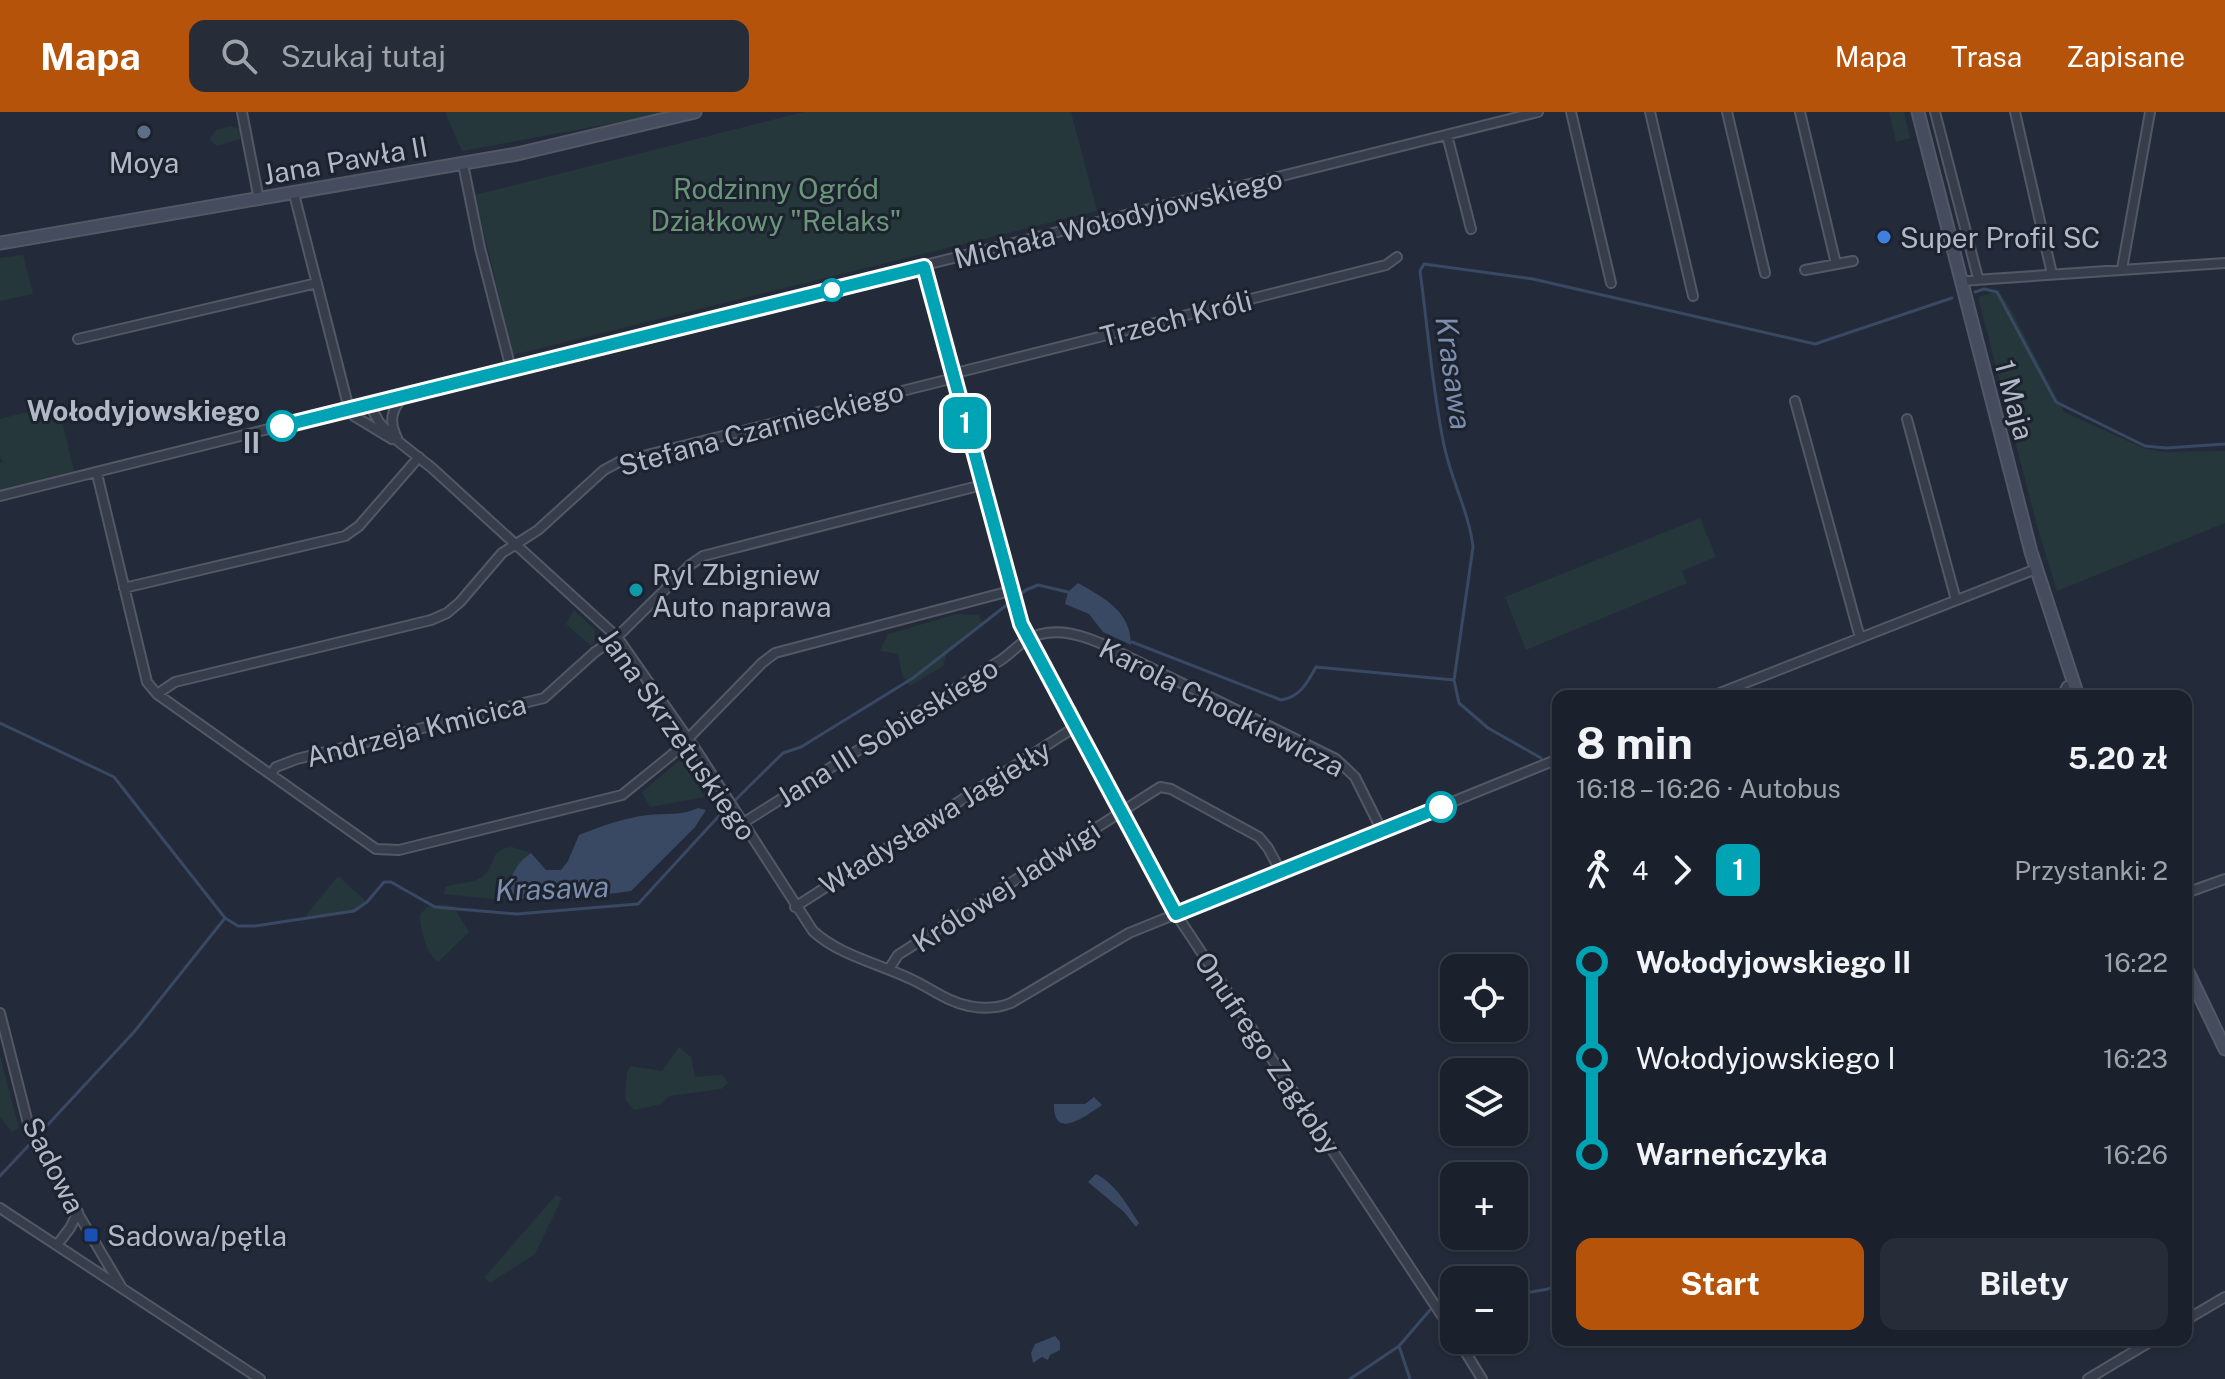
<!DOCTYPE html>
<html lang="pl">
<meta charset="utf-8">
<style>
:root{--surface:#1a202c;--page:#272d38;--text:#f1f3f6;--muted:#9fa3a9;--line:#383e48;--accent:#b45309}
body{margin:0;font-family:"Public Sans",sans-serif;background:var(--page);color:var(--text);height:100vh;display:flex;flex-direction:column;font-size:30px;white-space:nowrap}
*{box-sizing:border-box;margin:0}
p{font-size:26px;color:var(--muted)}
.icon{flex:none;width:44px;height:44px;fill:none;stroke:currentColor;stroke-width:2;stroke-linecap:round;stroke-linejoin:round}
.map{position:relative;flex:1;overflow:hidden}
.sheet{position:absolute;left:1552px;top:578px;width:640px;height:656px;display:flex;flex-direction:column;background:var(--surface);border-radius:16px;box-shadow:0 2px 6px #0004,0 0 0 2px var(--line)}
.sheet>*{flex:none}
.badge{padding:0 16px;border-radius:12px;font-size:28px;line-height:52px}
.controls{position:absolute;left:1440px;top:842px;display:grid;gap:16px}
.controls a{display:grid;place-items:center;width:88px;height:88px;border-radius:16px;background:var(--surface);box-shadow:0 2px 6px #0004,0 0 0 2px var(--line);font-size:40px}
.map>.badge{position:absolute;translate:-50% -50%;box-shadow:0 0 0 4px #fff}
.legs{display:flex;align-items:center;gap:12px;height:88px;padding:0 24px;font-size:26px}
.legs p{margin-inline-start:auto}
.summary{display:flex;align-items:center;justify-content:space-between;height:136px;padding:0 24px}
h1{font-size:44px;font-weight:700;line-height:60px}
.action{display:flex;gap:16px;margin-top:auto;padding:16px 24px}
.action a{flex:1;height:92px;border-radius:16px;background:var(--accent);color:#fff;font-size:32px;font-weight:700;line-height:92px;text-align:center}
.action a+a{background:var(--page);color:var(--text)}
ul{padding:0 24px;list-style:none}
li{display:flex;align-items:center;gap:28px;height:96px;font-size:30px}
li i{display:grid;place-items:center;width:12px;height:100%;margin:0 10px;background:currentColor}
li i::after{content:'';width:20px;height:20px;margin:-10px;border:6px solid;border-radius:50%;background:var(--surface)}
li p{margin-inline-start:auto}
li:first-child i{background:linear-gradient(#0000 50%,currentColor 0)}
li:last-child i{background:linear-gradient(currentColor 50%,#0000 0)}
header{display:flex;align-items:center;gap:48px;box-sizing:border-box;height:112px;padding:0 40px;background:var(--accent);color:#fff}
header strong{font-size:38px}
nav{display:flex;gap:44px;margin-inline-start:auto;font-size:28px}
.search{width:560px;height:72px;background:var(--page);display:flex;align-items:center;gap:20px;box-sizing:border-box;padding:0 28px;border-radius:16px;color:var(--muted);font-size:30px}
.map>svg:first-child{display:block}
</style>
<header>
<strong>Mapa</strong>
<div class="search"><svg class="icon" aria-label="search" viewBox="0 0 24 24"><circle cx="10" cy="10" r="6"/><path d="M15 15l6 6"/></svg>Szukaj tutaj</div>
<nav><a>Mapa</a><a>Trasa</a><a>Zapisane</a></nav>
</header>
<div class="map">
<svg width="2225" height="1267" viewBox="0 0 2225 1267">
<rect width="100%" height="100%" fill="#232b3a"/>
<path fill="#25373b" d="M445,0H674L462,39Z
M804,0H1071L1097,99L513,243L475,83Z
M1889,0H1904L1910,26L1896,30Z
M230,14L241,17L240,27L217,34L212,30L210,26L216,18Z
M23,143L33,182L0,189V146Z
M1991,181H1999L2008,192L2064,300L2143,336L2162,340L2225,339V411L2057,479L2036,410L1978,185Z
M58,292L74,359L0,378V351L3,350L0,344V307Z
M1700,406L1716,445L1682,459L1687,471L1526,538L1505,485Z
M574,498L595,518L594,531L591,534L566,512Z
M957,502L978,503L984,512L947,540L943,554L910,574L902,562L898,542L880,539L888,522Z
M681,647L705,685L650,695L642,680Z
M512,735L531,741C516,751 509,767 505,784L507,786L502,788L444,782L445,775C457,770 470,773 482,765C498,754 486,738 512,735Z
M338,764L367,790L354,799L307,806V802Z
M431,792L453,794L469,820L438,850C426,840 420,818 420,802Z
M679,935L691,945L695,965L722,963L728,971L721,977L669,984L661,992L634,998L625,987L627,961L630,954L662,959Z
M0,944L19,1016L12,1020L0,1005Z
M556,1083L562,1086L535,1142L490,1171L484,1166Z"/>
<path fill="#394863" d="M1078,471C1104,486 1131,499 1131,533L1103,520L1089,502L1065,492L1068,480Z
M698,696L706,698L695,715L631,779L563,788L507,786L505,784C510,767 515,751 531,741L546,758H561L568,749L579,723C601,714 624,706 648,703C666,701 681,704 698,696Z
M1094,985L1102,993C1087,1003 1053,1030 1054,992H1085Z
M1096,1062C1116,1072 1127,1093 1139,1111L1136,1115L1124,1100L1088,1070Z
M1055,1224L1060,1230V1238L1050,1243L1048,1248L1042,1245L1033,1251L1031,1241L1035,1232Z"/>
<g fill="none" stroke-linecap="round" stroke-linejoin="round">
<path stroke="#394863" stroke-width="3" d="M1975,180L1984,177L1997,180L2056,290L2145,334L2166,336L2225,332
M1132,530L1281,588C1300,585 1307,571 1316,555L1454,568L1473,435C1469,400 1451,368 1444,333C1432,276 1428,217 1420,159L1424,152L1533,167L1815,232L1952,186
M1454,568L1459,591L1488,616L1541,646
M0,611L114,665L225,806L238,814H255L354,799L367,790L384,770H391L435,795L517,802L638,792L717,706L783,641L801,635L913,566L1026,478L1038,473L1068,480
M1552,658L1558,666
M41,1020L134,920L225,806
M0,1064L30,1032
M1514,1183L1548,1177L1558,1172
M1442,1194L1454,1193
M1350,1267L1399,1234
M1410,1267L1399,1234L1430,1198"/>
<g stroke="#525865" stroke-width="12">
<path id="minor" d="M242,0L259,88
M1571,0L1611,171
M1650,0L1693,184
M1727,0L1765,161
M1800,0L1836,152
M1935,0L1978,166
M2015,0L2052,162
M1447,23L1471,117
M463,52L480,136L511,257
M294,82L349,297L354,304L392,327
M924,155L1022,515L1176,802L1454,1222
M2122,157L2150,0
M1805,158L1853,149
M1960,169L2225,151
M78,227L317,171
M952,262L1386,153L1397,145
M1795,289L1860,526
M369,292L379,310L394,326L432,356L617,525L698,641L813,819C840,844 881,852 913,868C932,877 948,890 969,894C983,897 998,896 1011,891L1129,821L1558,647
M1907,307L1956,488
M397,326C389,310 391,298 403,285
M97,362L147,570L157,582L376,737L399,738L622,683L674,641L762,551L775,541L1010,479
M0,384L1538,0
M124,476L345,424L359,414L419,345
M157,582L175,570L431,508L447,501L460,490L502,441L538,418L604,358L619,350L954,266
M1712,584L2036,457
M2062,584L2067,574L2074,572
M271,662L276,655L297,647L544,586L595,540L617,525L690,453L703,444L982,373
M743,711L1001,548C1010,542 1017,534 1026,528C1050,514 1076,521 1100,531L1336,647L1355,665L1382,719
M2186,781L2225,767
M795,795L1075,615
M889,857L898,843L1160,675L1171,677L1259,725L1268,736L1281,760
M0,901L28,1011L42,1041L122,1176
M0,1096L260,1267
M57,1133L70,1116L78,1100
M2186,1208L2225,1185
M1458,1228L1482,1267
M2088,1267L2153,1228"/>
</g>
<g stroke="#525865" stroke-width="15">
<path id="secondary" d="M1918,0L2031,440L2078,584
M0,131L517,42L695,0
M2186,856L2225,937"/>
</g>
<use href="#minor" stroke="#373d4a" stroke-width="8"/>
<use href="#secondary" stroke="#454c5d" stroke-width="11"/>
</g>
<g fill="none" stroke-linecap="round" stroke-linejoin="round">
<g stroke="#fff" stroke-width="18">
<path id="line-1" d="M282,314L924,155L1021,512L1176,802L1441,695"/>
</g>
<use href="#line-1" stroke="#00a3b4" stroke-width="12"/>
</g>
<circle fill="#5c6f8a" stroke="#1c232f" stroke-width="3" cx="144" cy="20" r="8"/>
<circle fill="#3f7fe0" stroke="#1c232f" stroke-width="3" cx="1884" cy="125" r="8"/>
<g fill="#fff" stroke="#00a3b4" stroke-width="4">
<circle cx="832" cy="178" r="10"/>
<circle cx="282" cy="314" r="14"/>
<circle cx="1441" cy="695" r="14"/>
</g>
<circle fill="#0f9aa8" stroke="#1c232f" stroke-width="3" cx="636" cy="478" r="8"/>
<rect fill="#1a4fb4" stroke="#1c232f" stroke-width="3" x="83" y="1115" width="16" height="16" rx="4"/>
<g text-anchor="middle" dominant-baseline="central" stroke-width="6" stroke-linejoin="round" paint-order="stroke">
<g font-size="28" fill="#b2b8c6" stroke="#1c232f">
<text transform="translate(345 48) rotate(-10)">Jana Pawła II</text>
<text transform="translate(1118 106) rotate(-14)">Michała Wołodyjowskiego</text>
<text transform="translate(1176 206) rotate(-14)">Trzech Króli</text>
<text transform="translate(2015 288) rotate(75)">1 Maja</text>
<text transform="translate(761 316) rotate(-15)">Stefana Czarnieckiego</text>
<text transform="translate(1222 595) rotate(27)">Karola Chodkiewicza</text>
<text transform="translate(416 618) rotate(-14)">Andrzeja Kmicica</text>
<text transform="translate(887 620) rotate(-32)">Jana III Sobieskiego</text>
<text transform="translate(678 622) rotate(55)">Jana Skrzetuskiego</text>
<text transform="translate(935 705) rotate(-32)">Władysława Jagiełły</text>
<text transform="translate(1006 774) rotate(-33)">Królowej Jadwigi</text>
<text transform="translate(1268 941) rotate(56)">Onufrego Zagłoby</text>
<text transform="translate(54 1053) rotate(63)">Sadowa</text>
</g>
<g font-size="28" fill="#b2b8c6" stroke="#1c232f" text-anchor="start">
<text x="144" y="50" text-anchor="middle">Moya</text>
<text x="1900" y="125">Super Profil SC</text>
<text x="652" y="462">Ryl Zbigniew<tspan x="652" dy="32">Auto naprawa</tspan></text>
<text x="107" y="1123">Sadowa/pętla</text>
</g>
<g font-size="28" fill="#6a9678" stroke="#1c232f">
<text x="776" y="76">Rodzinny Ogród<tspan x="776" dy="32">Działkowy "Relaks"</tspan></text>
</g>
<g font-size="28" font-weight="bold" fill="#b2b8c6" stroke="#1c232f" text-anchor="end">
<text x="260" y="298">Wołodyjowskiego<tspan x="260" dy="32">II</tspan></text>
</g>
<g font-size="30" font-style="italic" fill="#7c8dad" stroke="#1c232f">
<text transform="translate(1454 261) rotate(82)">Krasawa</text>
<text transform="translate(552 776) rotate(-2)">Krasawa</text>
</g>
</g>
</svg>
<div class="controls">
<a><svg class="icon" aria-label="locate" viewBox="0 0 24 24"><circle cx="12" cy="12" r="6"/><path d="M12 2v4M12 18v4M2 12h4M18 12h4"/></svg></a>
<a><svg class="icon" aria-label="layers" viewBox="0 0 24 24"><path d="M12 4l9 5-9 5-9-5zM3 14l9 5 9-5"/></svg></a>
<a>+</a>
<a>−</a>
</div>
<b class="badge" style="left:965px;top:311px;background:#00a3b4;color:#fff">1</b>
<section class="sheet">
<div class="summary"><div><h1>8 min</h1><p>16:18 – 16:26 · Autobus</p></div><b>5.20 zł</b></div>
<div class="legs"><svg class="icon" aria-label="walk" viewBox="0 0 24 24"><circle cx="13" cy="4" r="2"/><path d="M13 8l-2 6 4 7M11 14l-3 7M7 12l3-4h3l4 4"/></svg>4<svg class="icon" aria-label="forward" viewBox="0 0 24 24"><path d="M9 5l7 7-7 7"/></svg><b class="badge" style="background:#00a3b4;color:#fff">1</b><p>Przystanki: 2</p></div>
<ul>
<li><i style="color:#00a3b4"></i><b>Wołodyjowskiego II</b><p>16:22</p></li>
<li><i style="color:#00a3b4"></i><span>Wołodyjowskiego I</span><p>16:23</p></li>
<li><i style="color:#00a3b4"></i><b>Warneńczyka</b><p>16:26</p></li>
</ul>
<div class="action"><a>Start</a><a>Bilety</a></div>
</section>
</div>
